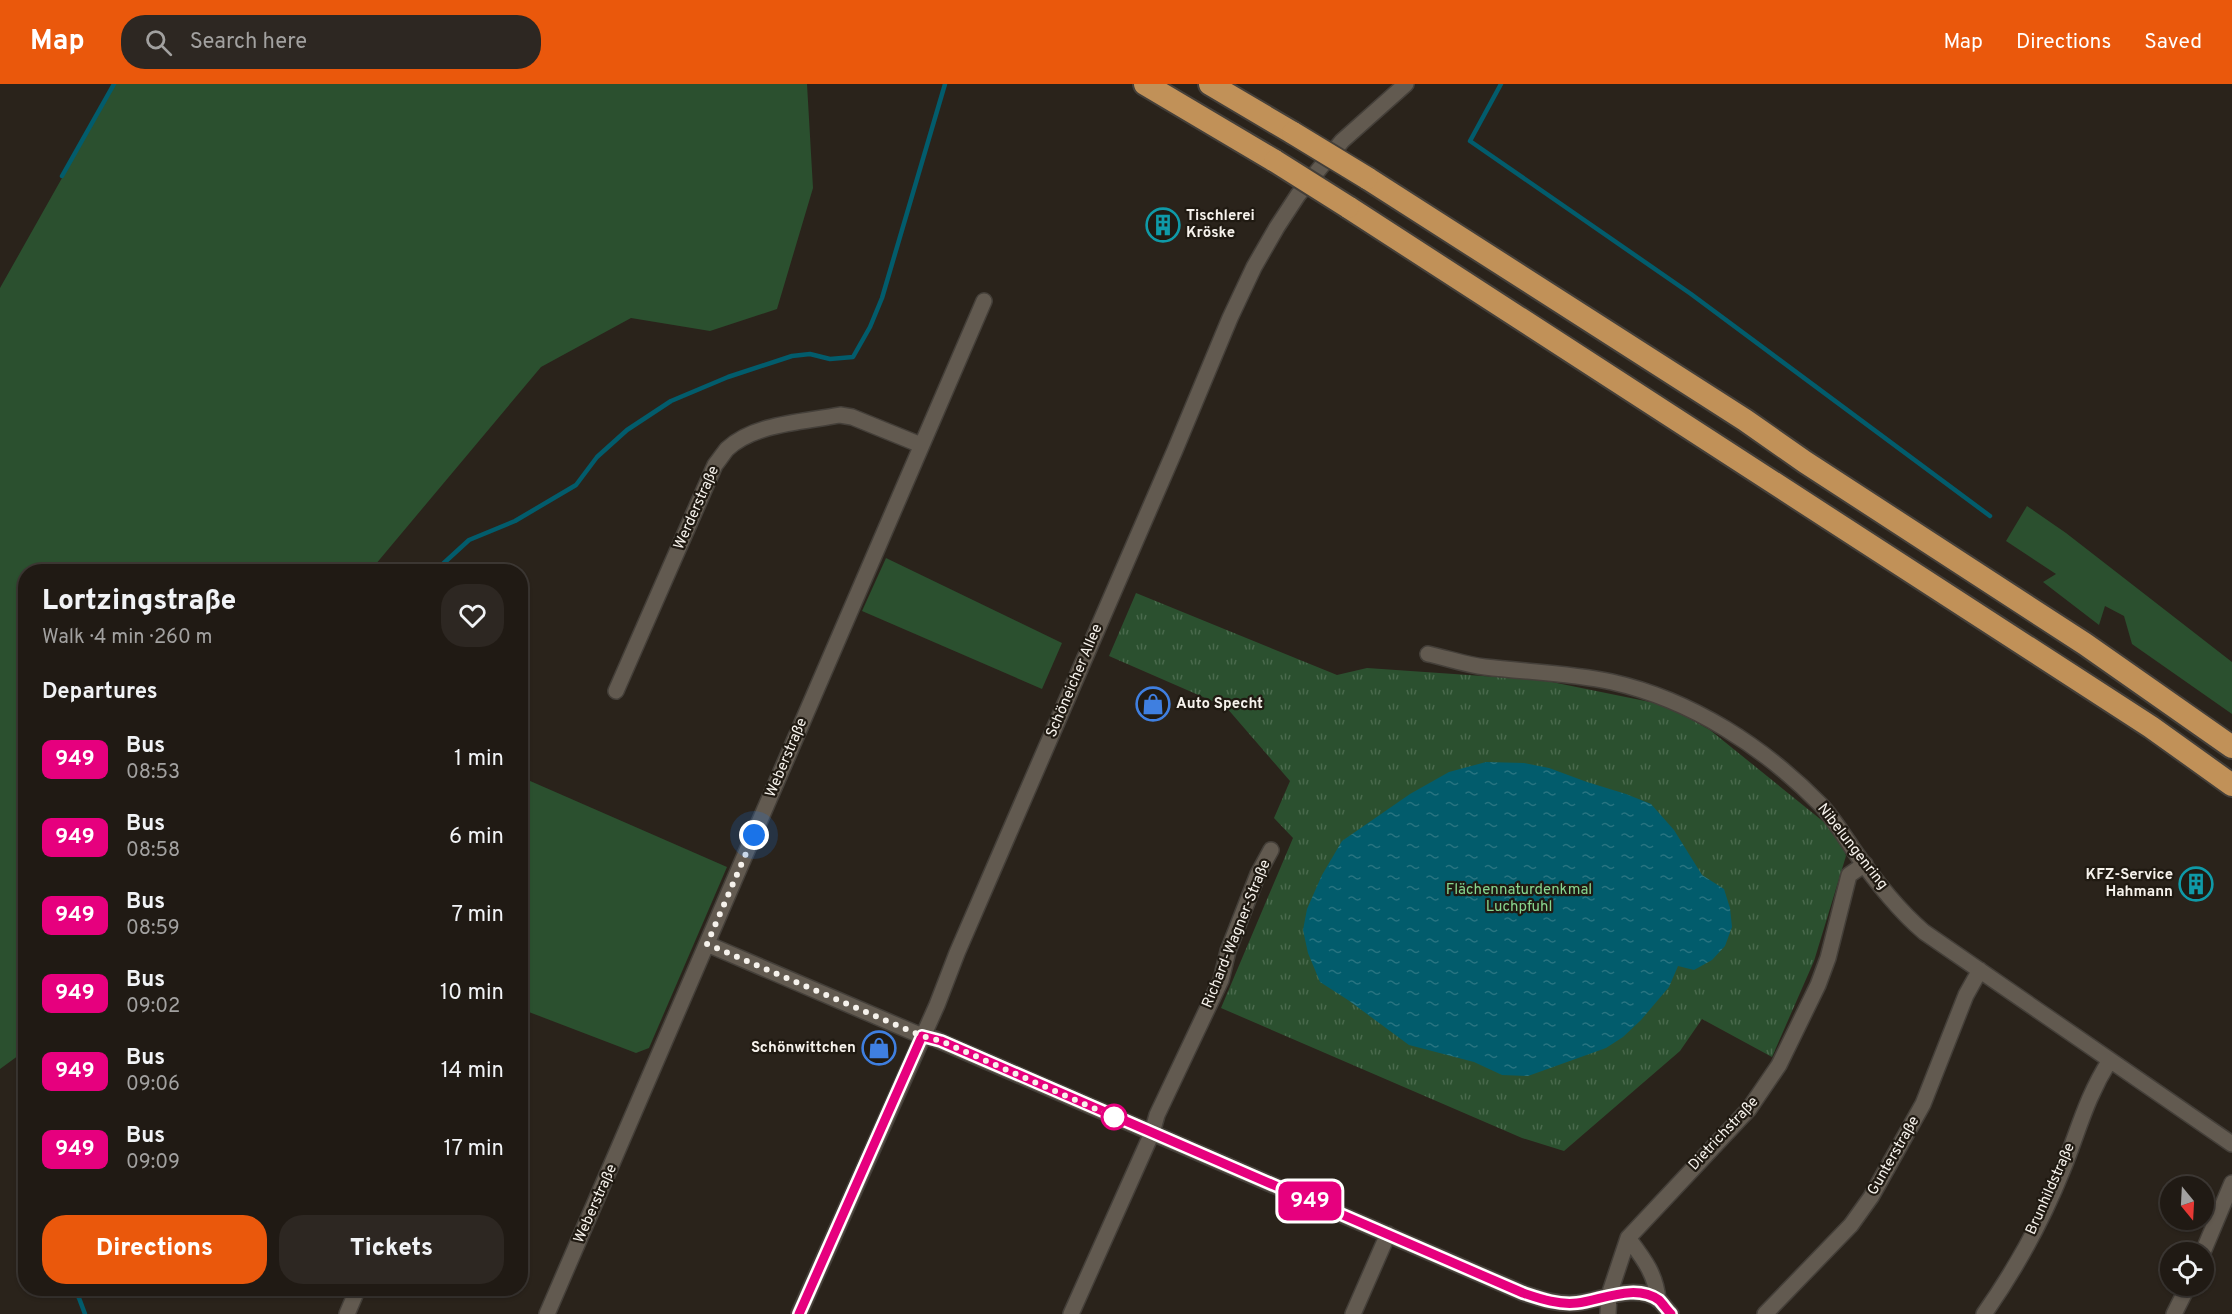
<!DOCTYPE html>
<meta charset="utf-8">
<style>
:root{--surface:#201a14;--page:#2d2722;--text:#f1f3f6;--muted:#a2a1a0;--line:#3d3834;--accent:#ea580c}
body{margin:0;font-family:Overpass,sans-serif;background:var(--page);color:var(--text);height:100vh;display:flex;flex-direction:column;font-size:22px;white-space:nowrap}
*{box-sizing:border-box;margin:0}
p{font-size:20px;color:var(--muted)}
.icon{flex:none;width:33px;height:33px;fill:none;stroke:currentColor;stroke-width:2;stroke-linecap:round;stroke-linejoin:round}
.map{position:relative;flex:1;overflow:hidden}
.panel{position:absolute;left:18px;top:480px;width:510px;height:732px;display:flex;flex-direction:column;background:var(--surface);border-radius:24px;box-shadow:0 2px 4px #0004,0 0 0 2px var(--line)}
.panel>*{flex:none}
.badge{padding:0 12px;border-radius:9px;font-size:21px;line-height:39px}
.needle{width:39px;rotate:162deg}
.controls{position:absolute;left:2160px;top:1092px;display:grid;gap:12px}
.controls a{display:grid;place-items:center;width:54px;height:54px;border-radius:50%;background:var(--surface);box-shadow:0 2px 4px #0004,0 0 0 2px var(--line);font-size:30px}
.you{position:absolute;width:30px;height:30px;margin:-15px;border:4px solid #fff;border-radius:50%;background:#1a73e8;box-shadow:0 0 0 9px #1a73e833}
.map>.badge{position:absolute;translate:-50% -50%;box-shadow:0 0 0 3px #fff}
h2{padding:0 24px;font-size:22px;line-height:54px}
.round{display:grid;place-items:center;flex:none;width:63px;height:63px;border-radius:24px;background:var(--page)}
.head{display:flex;align-items:center;justify-content:space-between;height:102px;padding:0 24px}
h1{font-size:28px;font-weight:800;line-height:45px}
.cta{display:flex;gap:12px;margin-top:auto;padding:12px 24px}
.cta a{flex:1;height:69px;border-radius:24px;background:var(--accent);color:#fff;font-size:24px;font-weight:800;line-height:69px;text-align:center}
.cta a+a{background:var(--page);color:var(--text)}
ul{padding:0;list-style:none}
li{display:flex;align-items:center;gap:18px;height:78px;padding:0 24px}
li div{flex:1}
li b{display:block;font-size:22px}
li em{font-style:normal}
li .badge{min-width:66px;font-weight:700;text-align:center}
header{display:flex;align-items:center;gap:36px;box-sizing:border-box;height:84px;padding:0 30px;background:var(--accent);color:#fff}
header strong{font-size:28px}
nav{display:flex;gap:33px;margin-inline-start:auto;font-size:21px}
.search{width:420px;height:54px;background:var(--page);display:flex;align-items:center;gap:15px;box-sizing:border-box;padding:0 21px;border-radius:24px;color:var(--muted);font-size:22px}
.map>svg:first-child{display:block}
</style>
<header>
<strong>Map</strong>
<div class="search"><svg class="icon" aria-label="search" viewBox="0 0 24 24"><circle cx="10" cy="10" r="6"/><path d="M15 15l6 6"/></svg>Search here</div>
<nav><a>Map</a><a>Directions</a><a>Saved</a></nav>
</header>
<div class="map">
<svg width="2232" height="1230" viewBox="0 0 2232 1230">
<defs>
<pattern id="park-tufts" width="24" height="20" patternUnits="userSpaceOnUse" patternTransform="scale(1.5)"><rect width="24" height="20" fill="#2b502f"/><path d="M3 7l-1-3M5 7V3M7 7l1-3M15 17l-1-3M17 17v-4M19 17l1-3" fill="none" stroke="#4a6a4d"/></pattern>
<pattern id="water-ripples" width="26" height="14" patternUnits="userSpaceOnUse" patternTransform="scale(1.5)"><rect width="26" height="14" fill="#025c6c"/><path d="M2 4q2-2 4 0t4 0M15 11q2-2 4 0t4 0" fill="none" stroke="#287481"/></pattern>
</defs>
<rect width="100%" height="100%" fill="#2a231b"/>
<path fill="#2b502f" d="M115,0H807L813,104L777,225L710,247L631,234L541,283L370,487L26,488V966L0,985V204Z
M2027,422L2066,449L2232,578V630L2132,560L2124,532L2105,522L2099,541L2043,498L2056,490L2006,457Z
M886,474L1062,559L1042,605L862,527Z
M521,693L727,783L649,964L636,969L521,925Z"/>
<path fill="url(#park-tufts)" d="M1136,509L1337,591L1367,584L1542,596L1665,621L1710,646L1840,751L1846,772L1814,877L1772,973L1702,935L1680,967L1564,1067L1522,1054L1221,924L1293,754L1274,734L1290,697L1226,623L1109,572Z"/>
<path fill="url(#water-ripples)" d="M1486,678L1524,679L1549,684L1587,698L1626,710L1651,720L1674,746L1702,791L1724,805L1730,824L1732,843L1725,862L1712,876L1694,886L1678,882L1669,903L1641,936L1623,953L1606,964L1528,992L1502,991L1474,978L1409,961L1348,916L1320,898L1308,869L1303,846L1307,825L1322,791L1342,757L1410,710L1449,688Z"/>
<g fill="none" stroke-linecap="round" stroke-linejoin="round">
<path stroke="#025c6c" stroke-width="4.5" d="M1501,0L1470,57L1691,210L1990,432
M62,92L114,0
M434,488L469,456L515,437L576,401L597,373L627,346L671,317L728,293L792,272L810,270L830,275L853,273L870,243L882,214L945,0
M72,1204L79,1214L85,1230"/>
<g stroke="#443f39" stroke-width="18">
<path id="minor" d="M1428,570C1447,574 1466,581 1485,583C1527,588 1570,589 1612,598C1692,616 1764,663 1821,721C1833,734 1843,750 1853,765C1873,794 1897,825 1924,848L2232,1060
M616,607L715,381C719,376 723,370 727,365C755,339 804,338 840,331L852,333L921,361
M707,860L922,952L935,955L1523,1209C1541,1215 1558,1221 1577,1219C1602,1216 1635,1199 1659,1216C1663,1220 1667,1226 1671,1230
M1628,1154C1643,1174 1656,1190 1658,1216
M2203,1168L2232,1099
M347,1230L358,1204
M547,1230L984,217
M799,1230L937,921L957,869L1175,366L1230,234L1254,183L1277,143L1298,111L1342,57L1406,0
M1071,1230L1152,1049L1157,1031L1221,896L1228,867L1258,790L1271,766
M1353,1230L1388,1150
M1608,1230L1609,1211L1628,1154L1749,1025L1779,981L1818,901L1828,874L1849,791L1865,780
M1765,1230L1851,1141L1871,1113L1923,1020L1966,911L1980,886
M1984,1230C2015,1186 2043,1135 2063,1085C2079,1045 2086,1014 2110,976
M2174,1230L2188,1202"/>
</g>
<g stroke="#443f39" stroke-width="26">
<path id="highway" d="M1145,0L1275,77
M1210,0L1293,49
M1367,94L1745,336L1805,378L2085,560L2232,663
M1348,123L2151,643L2232,701"/>
</g>
<use href="#minor" stroke="#625a50" stroke-width="15"/>
<use href="#highway" stroke="#c19158" stroke-width="22"/>
<g stroke="#443f39" stroke-width="26" stroke-linecap="butt">
<path id="highway-bridge" d="M1293,49L1367,94
M1275,77L1348,123"/>
</g>
<use href="#highway-bridge" stroke="#c19158" stroke-width="22"/>
</g>
<g fill="none" stroke-linecap="round" stroke-linejoin="round">
<g stroke="#fff" stroke-width="14">
<path id="line" d="M799,1230L922,952L941,957L1523,1209C1541,1215 1558,1221 1577,1219C1602,1216 1635,1199 1659,1216C1663,1220 1667,1226 1671,1230"/>
</g>
<use href="#line" stroke="#e6007e" stroke-width="9"/>
<path stroke="#f6f2ec" stroke-width="6" stroke-dasharray="0 10.8" d="M754,751L707,860L922,952L941,957L1114,1033"/>
</g>
<defs>
<g id="building-ring" transform="scale(1.725)"><circle r="9.5" fill="#201a12" stroke="#0f9aa8" stroke-width="1.5"/><path d="M-4-6H4V6H1V3H-1V6H-4ZM-2.5-4.3h1.7v1.8h-1.7ZM.8-4.3h1.7v1.8H.8ZM-2.5-1h1.7V.8h-1.7ZM.8-1h1.7V.8H.8Z" fill="#0f9aa8"/></g>
<g id="shop-ring" transform="scale(1.725)"><circle r="9.5" fill="#201a12" stroke="#3f7fe0" stroke-width="1.5"/><path d="M-5-2.5h2.3a2.7 3.5 0 0 1 5.4 0H5L5.5 6h-11ZM-1.5-2.5h3a1.5 2.3 0 0 0-3 0Z" fill="#3f7fe0"/></g>
</defs>
<g fill-rule="evenodd">
<use href="#building-ring" x="1163" y="141"/>
<use href="#shop-ring" x="1153" y="620"/>
<use href="#building-ring" x="2196" y="800"/>
<use href="#shop-ring" x="879" y="964"/>
</g>
<circle fill="#fff" stroke="#e6007e" stroke-width="3" cx="1114" cy="1033" r="12"/>
<g text-anchor="middle" dominant-baseline="central" stroke-width="4.5" stroke-linejoin="round" paint-order="stroke">
<g font-size="15" font-weight="bold" fill="#f6f2ec" stroke="#201a12" text-anchor="start">
<text x="1186" y="132">Tischlerei<tspan x="1186" dy="17">Kröske</tspan></text>
<text x="1176" y="620">Auto Specht</text>
<text x="2173" y="791" text-anchor="end">KFZ-Service<tspan x="2173" dy="17">Hahmann</tspan></text>
<text x="856" y="964" text-anchor="end">Schönwittchen</text>
</g>
<g font-size="15" fill="#f6f2ec" stroke="#201a12">
<text transform="translate(697 424) rotate(-66)">Werderstraße</text>
<text transform="translate(1075 597) rotate(-67)">Schöneicher Allee</text>
<text transform="translate(787 674) rotate(-67)">Weberstraße</text>
<text transform="translate(1852 763) rotate(52)">Nibelungenring</text>
<text transform="translate(1237 850) rotate(-68)">Richard-Wagner-Straße</text>
<text transform="translate(1724 1050) rotate(-47)">Dietrichstraße</text>
<text transform="translate(1894 1072) rotate(-60)">Gunterstraße</text>
<text transform="translate(2051 1105) rotate(-66)">Brunhildstraße</text>
<text transform="translate(596 1120) rotate(-66)">Weberstraße</text>
</g>
<g font-size="15" fill="#88d68f" stroke="#201a12">
<text x="1519" y="806">Flächennaturdenkmal<tspan x="1519" dy="17">Luchpfuhl</tspan></text>
</g>
</g>
</svg>
<div class="controls">
<a><svg class="needle" viewBox="-14 -14 28 28"><path d="M0-13l5 13h-10z" fill="#e53935"/><path d="M0 13l5-13h-10z" fill="#a2a1a0"/></svg></a>
<a><svg class="icon" aria-label="locate" viewBox="0 0 24 24"><circle cx="12" cy="12" r="6"/><path d="M12 2v4M12 18v4M2 12h4M18 12h4"/></svg></a>
</div>
<div class="you" style="left:754px;top:751px"></div>
<b class="badge" style="left:1310px;top:1117px;background:#e6007e;color:#fff">949</b>
<section class="panel">
<div class="head"><div><h1>Lortzingstraße</h1><p>Walk · 4 min · 260 m</p></div><a class="round"><svg class="icon" aria-label="heart" viewBox="0 0 24 24"><path d="M12 20l-8-8c-3-5 5-10 8-4 3-6 11-1 8 4z"/></svg></a></div>
<h2>Departures</h2>
<ul>
<li><span class="badge" style="background:#e6007e;color:#fff">949</span><div><b>Bus</b><p>08:53</p></div><em>1 min</em></li>
<li><span class="badge" style="background:#e6007e;color:#fff">949</span><div><b>Bus</b><p>08:58</p></div><em>6 min</em></li>
<li><span class="badge" style="background:#e6007e;color:#fff">949</span><div><b>Bus</b><p>08:59</p></div><em>7 min</em></li>
<li><span class="badge" style="background:#e6007e;color:#fff">949</span><div><b>Bus</b><p>09:02</p></div><em>10 min</em></li>
<li><span class="badge" style="background:#e6007e;color:#fff">949</span><div><b>Bus</b><p>09:06</p></div><em>14 min</em></li>
<li><span class="badge" style="background:#e6007e;color:#fff">949</span><div><b>Bus</b><p>09:09</p></div><em>17 min</em></li>
</ul>
<div class="cta"><a>Directions</a><a>Tickets</a></div>
</section>
</div>
